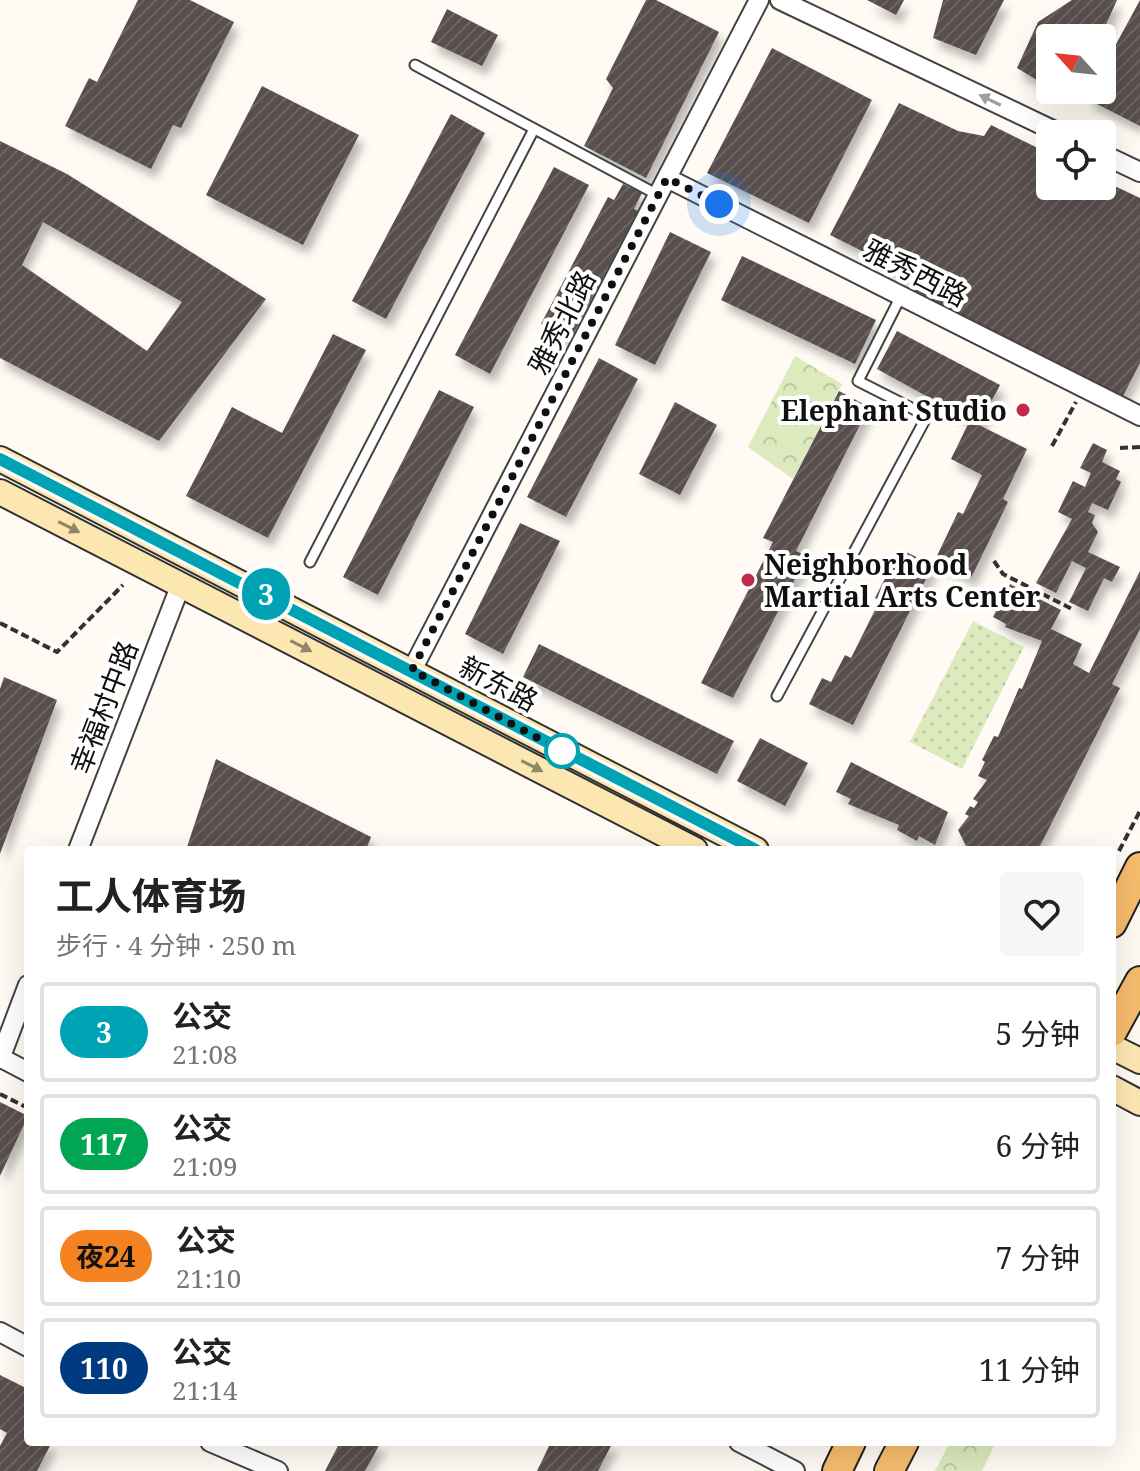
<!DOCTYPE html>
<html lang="zh">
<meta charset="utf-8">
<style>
:root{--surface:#fff;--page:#f6f6f6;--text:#222;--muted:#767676;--line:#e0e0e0}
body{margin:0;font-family:"Noto Serif","Noto Sans SC",serif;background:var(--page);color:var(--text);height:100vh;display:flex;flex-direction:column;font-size:30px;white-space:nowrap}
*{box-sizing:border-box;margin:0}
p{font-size:26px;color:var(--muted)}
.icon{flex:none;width:44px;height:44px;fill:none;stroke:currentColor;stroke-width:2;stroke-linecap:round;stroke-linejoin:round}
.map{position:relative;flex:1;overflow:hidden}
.sheet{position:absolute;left:24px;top:846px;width:1092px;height:600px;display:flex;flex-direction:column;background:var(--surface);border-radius:8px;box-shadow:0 8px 32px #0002}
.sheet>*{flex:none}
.badge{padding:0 16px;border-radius:26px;font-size:28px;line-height:52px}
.needle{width:52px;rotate:297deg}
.fabs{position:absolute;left:1036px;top:24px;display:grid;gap:16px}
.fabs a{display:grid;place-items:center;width:80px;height:80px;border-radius:8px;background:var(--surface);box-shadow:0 8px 32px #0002;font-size:40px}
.you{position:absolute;width:40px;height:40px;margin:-20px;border:6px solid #fff;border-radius:50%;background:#1a73e8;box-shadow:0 0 0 12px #1a73e833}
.map>.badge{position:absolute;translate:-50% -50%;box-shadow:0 0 0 4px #fff}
.round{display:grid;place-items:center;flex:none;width:84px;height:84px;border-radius:8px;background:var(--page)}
.head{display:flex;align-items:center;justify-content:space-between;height:136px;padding:0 32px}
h1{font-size:38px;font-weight:700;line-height:60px}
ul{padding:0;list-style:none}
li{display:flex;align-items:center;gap:24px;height:100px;margin:0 16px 12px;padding:0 16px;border:4px solid var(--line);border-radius:8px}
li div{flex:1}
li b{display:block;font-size:30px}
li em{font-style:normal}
li .badge{min-width:88px;font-weight:700;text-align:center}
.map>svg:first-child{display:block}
</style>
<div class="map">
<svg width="1140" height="1471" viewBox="0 0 1140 1471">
<defs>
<pattern id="grass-dots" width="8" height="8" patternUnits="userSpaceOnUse" patternTransform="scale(2)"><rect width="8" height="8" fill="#dceabd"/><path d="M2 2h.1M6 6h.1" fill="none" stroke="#bcc8a1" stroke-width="1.8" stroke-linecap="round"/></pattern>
<pattern id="park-crowns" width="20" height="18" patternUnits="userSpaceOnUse" patternTransform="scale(2)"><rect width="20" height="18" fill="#dceabd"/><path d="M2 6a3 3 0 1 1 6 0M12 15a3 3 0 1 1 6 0" fill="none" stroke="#bcc8a1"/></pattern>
<pattern id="building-hatch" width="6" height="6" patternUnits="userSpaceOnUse" patternTransform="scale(2)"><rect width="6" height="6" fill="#594f4d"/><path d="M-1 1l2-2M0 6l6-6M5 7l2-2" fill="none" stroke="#6c6462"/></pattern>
<filter id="shadow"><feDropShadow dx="5" dy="9" stdDeviation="4" flood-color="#0004"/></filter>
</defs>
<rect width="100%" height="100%" fill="#fffbf4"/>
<path fill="url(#grass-dots)" d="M973,621L1024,647L962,769L910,742Z"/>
<path fill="url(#park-crowns)" d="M795,356L842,384L793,479L748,447Z
M950,1442H996L982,1471H935Z"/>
<path fill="url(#building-hatch)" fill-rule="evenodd" filter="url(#shadow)" d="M138,0H190L234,22L181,128L173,125L151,169L65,126L89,78L97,82Z
M646,0H656L719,32L646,178L584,146L613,88L606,79Z
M867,0H904L896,15Z
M943,0H1004L976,55L933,38Z
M1072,0H1117L1100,38H1050V88L1017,68L1038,22Z
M1140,0V126L1087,99L1092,90H1102V70Z
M447,9L498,35L482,66L431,42Z
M772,48L872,100L809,223L707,173Z
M262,86L359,135L303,245L206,195Z
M899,103L958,131L984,136L991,125L1050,154V186H1102V180L1140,198V363L1122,398L911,291L915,283L890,270L888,264L830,235Z
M451,114L485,133L386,319L352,301Z
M0,141L67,174L266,299L159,441L0,358ZM43,222L182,302L147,351L22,265Z
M554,167L589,185L490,374L455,355Z
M623,184L642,193L634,209L638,211L570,340L541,324L608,197L614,200Z
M670,232L711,252L655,365L615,345Z
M742,256L876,320L855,364L721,300Z
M897,331L1000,385L979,425L1027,449L1003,499L1008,502L971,578L935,560L958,512L963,514L982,475L951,459L970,420L877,369Z
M333,334L366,350L268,538L186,496L232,407L282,433Z
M599,358L638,379L566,517L527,497Z
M439,390L474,407L378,595L343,577Z
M839,391L869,407L796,551L807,556L733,698L701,683L773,542L763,538Z
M675,402L717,425L680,495L639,474Z
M1093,443L1107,450L1102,462L1120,471L1116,479L1121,482L1108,510L1092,503L1088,512L1095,515L1092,523L1098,532L1088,552L1120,567L1112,582L1104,578L1088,611L1069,602L1086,568L1072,561L1056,593L1036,583L1072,519L1058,512L1071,485L1073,481L1085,487L1091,473L1080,468Z
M520,523L560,541L503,654L465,634Z
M900,549L933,565L853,725L809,704L822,678L831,682L845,655L851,658L880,600L875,598Z
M1140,571V629L1112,684L1120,688L1038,850H968L958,830L969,816L965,814L970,806L974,808L978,802L973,799L987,780L978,776L985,762L982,760L994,736L998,737L1019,688L1022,689L1042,641L1005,627L1006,624L993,617L1010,584L1061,610L1051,629L1082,644L1073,664L1089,673Z
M539,644L734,741L717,774L523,677Z
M4,677L57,700L0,854V689Z
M760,738L808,763L785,806L737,781Z
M216,759L371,837L366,850H186Z
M851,762L948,812L935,845L919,836L917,841L897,830L899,825L848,804L851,799L836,792Z
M0,1102L28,1116L0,1176Z
M0,1375L28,1389V1442H52L37,1471H0V1446L7,1433L0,1429Z
M340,1442H381L365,1471H325Z
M551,1442H613L598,1471H537Z"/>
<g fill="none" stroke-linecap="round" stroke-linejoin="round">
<g stroke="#434343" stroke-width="13">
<path id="service" d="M415,65L658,195
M310,562L534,129
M777,696L927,416L858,381L901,296"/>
</g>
<g stroke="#434343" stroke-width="22">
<path id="minor" d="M780,0L1061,134
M1102,154L1140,172
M667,178L1140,416
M412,670L759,0
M78,850L181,584
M1,1058L28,1072
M0,1059L28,985
M0,1332L28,1347
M210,1442L278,1471
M739,1442L795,1471"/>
</g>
<g stroke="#323232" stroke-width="28">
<path id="secondary" d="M0,459L756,850
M0,492L695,850
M1112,1047L1140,1061
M1112,1088L1140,1103"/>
</g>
<g stroke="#212121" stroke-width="32">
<path id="primary" d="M1112,923L1140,867
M1112,1032L1140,981
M837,1471L851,1442
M889,1471L904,1442"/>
</g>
<path stroke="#323232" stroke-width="4" stroke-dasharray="8 4" stroke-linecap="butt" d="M1052,446L1076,402
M1120,448L1140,447
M994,561L1003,574L1074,610
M0,623L57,652L123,585
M1119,851L1140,811
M0,1094L28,1108"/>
<use href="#service" stroke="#fff" stroke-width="9"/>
<use href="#minor" stroke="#fff" stroke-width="18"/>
<use href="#secondary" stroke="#fde7b1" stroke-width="24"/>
<use href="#primary" stroke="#f6bc6d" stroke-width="28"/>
</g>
<defs><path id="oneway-solid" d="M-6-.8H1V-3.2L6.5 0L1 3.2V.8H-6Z" transform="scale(2)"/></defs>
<use fill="#9f9f9f" href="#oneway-solid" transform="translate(990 100) rotate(-154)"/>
<g fill="#928669">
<use href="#oneway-solid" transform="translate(69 527) rotate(27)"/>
<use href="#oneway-solid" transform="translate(301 646) rotate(27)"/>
<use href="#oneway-solid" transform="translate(532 766) rotate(27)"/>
</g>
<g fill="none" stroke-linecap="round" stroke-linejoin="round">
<g stroke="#fff" stroke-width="18">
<path id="line" d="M0,459L756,850"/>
</g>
<use href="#line" stroke="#00a3b4" stroke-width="12"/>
<path stroke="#101010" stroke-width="8" stroke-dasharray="0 14.4" d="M562,751L412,670L667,178L719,204"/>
</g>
<g fill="#bf2a4b" stroke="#fff" stroke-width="3">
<circle cx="1023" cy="410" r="8"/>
<circle cx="748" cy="580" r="8"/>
</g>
<circle fill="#fff" stroke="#00a3b4" stroke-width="4" cx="562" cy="751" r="16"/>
<g text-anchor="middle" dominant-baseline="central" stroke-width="8" stroke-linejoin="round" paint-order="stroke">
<g font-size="28" fill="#101010" stroke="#fff">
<text transform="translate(916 272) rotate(27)">雅秀西路</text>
<text transform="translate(561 322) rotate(-63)">雅秀北路</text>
<text transform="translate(499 683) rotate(28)">新东路</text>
<text transform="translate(103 707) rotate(-69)">幸福村中路</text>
</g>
<g font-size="28" font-weight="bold" fill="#101010" stroke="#fff" text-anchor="end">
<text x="1007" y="410">Elephant Studio</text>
<text x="764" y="564" text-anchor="start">Neighborhood<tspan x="764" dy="32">Martial Arts Center</tspan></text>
</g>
</g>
</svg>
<div class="fabs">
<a><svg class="needle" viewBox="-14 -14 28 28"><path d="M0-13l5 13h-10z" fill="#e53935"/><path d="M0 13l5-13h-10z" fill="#767676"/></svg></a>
<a><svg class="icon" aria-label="locate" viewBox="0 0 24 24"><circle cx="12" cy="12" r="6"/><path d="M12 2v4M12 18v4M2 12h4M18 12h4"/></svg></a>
</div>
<div class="you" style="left:719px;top:204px"></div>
<b class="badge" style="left:266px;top:594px;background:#00a3b4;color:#fff">3</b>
<section class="sheet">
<div class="head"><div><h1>工人体育场</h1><p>步行 · 4 分钟 · 250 m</p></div><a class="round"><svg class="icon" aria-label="heart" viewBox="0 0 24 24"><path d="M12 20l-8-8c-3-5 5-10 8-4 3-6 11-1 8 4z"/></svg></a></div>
<ul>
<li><span class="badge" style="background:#00a3b4;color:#fff">3</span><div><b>公交</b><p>21:08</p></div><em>5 分钟</em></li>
<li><span class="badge" style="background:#00a651;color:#fff">117</span><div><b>公交</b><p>21:09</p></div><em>6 分钟</em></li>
<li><span class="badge" style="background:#f58220;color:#111">夜24</span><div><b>公交</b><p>21:10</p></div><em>7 分钟</em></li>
<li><span class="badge" style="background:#003b80;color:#fff">110</span><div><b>公交</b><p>21:14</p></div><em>11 分钟</em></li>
</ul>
</section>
</div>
